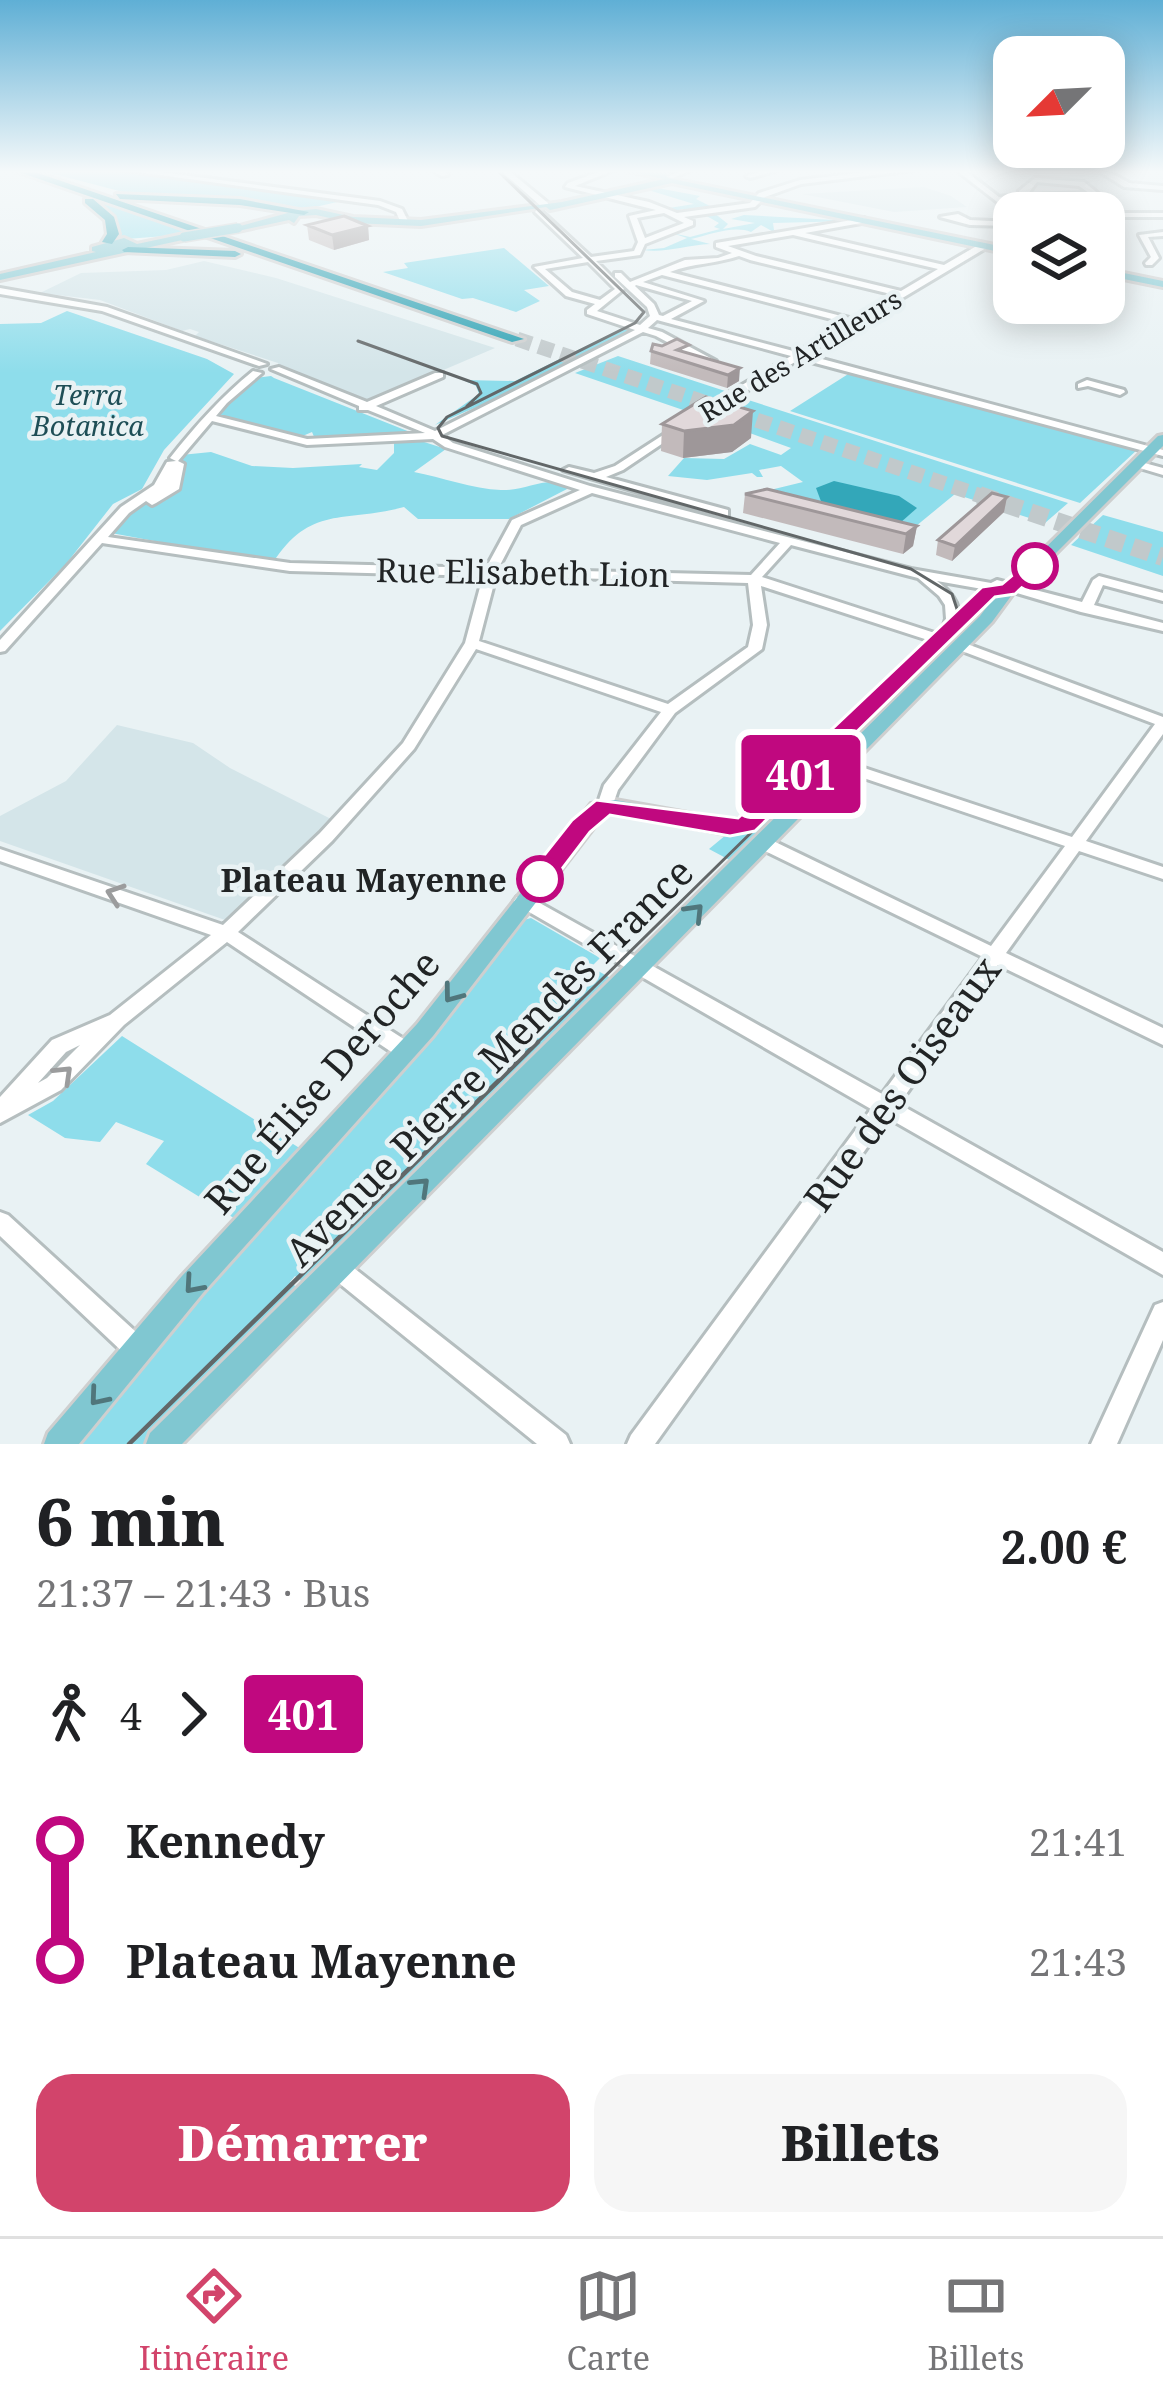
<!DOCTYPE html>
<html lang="fr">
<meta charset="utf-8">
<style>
:root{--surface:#fff;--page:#f6f6f6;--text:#202124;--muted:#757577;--line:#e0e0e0;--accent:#d2446b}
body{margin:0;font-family:"Noto Serif",serif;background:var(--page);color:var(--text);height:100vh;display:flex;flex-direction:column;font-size:45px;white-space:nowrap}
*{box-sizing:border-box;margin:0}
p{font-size:39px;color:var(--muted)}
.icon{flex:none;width:66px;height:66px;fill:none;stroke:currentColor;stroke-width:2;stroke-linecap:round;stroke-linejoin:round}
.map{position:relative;height:1444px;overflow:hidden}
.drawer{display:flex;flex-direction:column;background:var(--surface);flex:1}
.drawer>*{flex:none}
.badge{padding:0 24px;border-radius:9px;font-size:42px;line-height:78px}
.needle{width:78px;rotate:246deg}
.fabs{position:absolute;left:993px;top:36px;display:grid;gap:24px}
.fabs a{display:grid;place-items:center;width:132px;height:132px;border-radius:24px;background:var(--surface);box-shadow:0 6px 30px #0003;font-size:60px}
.map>.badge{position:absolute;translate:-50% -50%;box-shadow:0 0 0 6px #fff}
.legs{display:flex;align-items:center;gap:18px;height:132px;padding:0 36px;font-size:39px}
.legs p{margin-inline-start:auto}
.headline{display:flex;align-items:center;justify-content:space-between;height:204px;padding:0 36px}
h1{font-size:66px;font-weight:800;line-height:90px}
.primary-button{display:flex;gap:24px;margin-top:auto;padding:24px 36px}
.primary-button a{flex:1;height:138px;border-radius:36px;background:var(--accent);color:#fff;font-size:48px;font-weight:800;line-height:138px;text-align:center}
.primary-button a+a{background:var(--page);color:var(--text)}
ul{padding:0 36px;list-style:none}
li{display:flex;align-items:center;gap:42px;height:120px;font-size:45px}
li i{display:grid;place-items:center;width:18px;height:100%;margin:0 15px;background:currentColor}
li i::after{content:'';width:30px;height:30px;margin:-15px;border:9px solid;border-radius:50%;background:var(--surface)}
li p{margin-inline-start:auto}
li:first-child i{background:linear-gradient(#0000 50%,currentColor 0)}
li:last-child i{background:linear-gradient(currentColor 50%,#0000 0)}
.tab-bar{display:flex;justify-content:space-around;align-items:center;height:168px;border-top:3px solid var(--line);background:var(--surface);font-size:33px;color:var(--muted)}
.tab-bar a{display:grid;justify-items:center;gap:6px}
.tab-bar .active{color:var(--accent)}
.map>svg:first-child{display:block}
</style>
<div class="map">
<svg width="1163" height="1444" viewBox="0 0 1163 1444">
<rect width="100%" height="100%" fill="#e9f2f4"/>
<path fill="#d4e5e9" d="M924,187L951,196L967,207L894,212L802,194Z
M204,261L276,278L495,348L366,403L281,369L278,363L195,336L199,332L190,329L182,331L100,300L40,293L81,273L166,270Z
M117,725L193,743L230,768L331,819L225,920L0,841V816L66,781Z"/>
<path fill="#8eddeb" d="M39,170H120L346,200L302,210L146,198Z
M652,187L700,196L696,199L716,209L713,212L728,224L723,229L755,223L731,219L744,215L852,221L773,223L774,230L789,232L777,234L761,225L751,232C733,225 710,235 691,239L710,244C686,245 667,253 643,250L664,248L687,238L672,233L690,237L720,229L714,227L719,223C706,215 688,205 676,211L680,215L669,208L694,204L645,189Z
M102,203L192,234L113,240L98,204Z
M504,248L549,286L524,290L540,301L516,312L473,298L462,299L383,272L408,268L404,263Z
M67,311L207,359L234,374L164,450L142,489L113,504L66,564L0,631V324L41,323Z
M627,326L634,328L542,375L632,332L451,423L488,402L435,425L479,394L476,386L463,380L515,381Z
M618,356L725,391L689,412L575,373Z
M853,371L1138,449L1080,503L790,411Z
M271,376L274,378L410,432L407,435L315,439L312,432L298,438L220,415V409L255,378Z
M739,397L1068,503L1045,523L955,494L910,531L766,491L803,482L781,466L759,470L763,477H757L752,473L707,480L668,476L684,458L724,459L750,444L781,455L791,448L706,417Z
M394,441H421L446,449L414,472C441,477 473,489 501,490C526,491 542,477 567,484V489L509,519H418L404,507C347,523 310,504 273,563L111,533L125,516L176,485L181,455L211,452L252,466L293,468L362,464L359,467L377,470L394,453Z
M1103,515L1163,532V576L1071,545Z
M830,749L844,755L737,864L709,849Z
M531,918L600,958L591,967L616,981L309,1287L295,1276L290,1282L304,1293L152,1444H72L520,921Z
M122,1036L301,1149L237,1220L146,1164L164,1141L116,1122L100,1142L65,1138L28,1115L53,1101Z"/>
<path fill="#33a7b9" d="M834,481L899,496L917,508L900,523L822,504L816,488Z"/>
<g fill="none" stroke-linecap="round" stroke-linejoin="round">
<path stroke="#c1c9cb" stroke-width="15" stroke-dasharray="15 8" stroke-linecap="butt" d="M517,339L987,498"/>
<path stroke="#c1c9cb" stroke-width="18" stroke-dasharray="18 9" stroke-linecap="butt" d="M979,495L1163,557"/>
<g stroke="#b5bebf" stroke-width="6">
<path id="minor" d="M123,170H145L380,201L402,209L408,221L401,223L396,212L378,205Z
M432,170H441L448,175L442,176Z
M500,170H508L548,203V207H542Z
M604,170H614L575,186L649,202L677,213L750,203L759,193L800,180L874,171L915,170L801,184L765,197L755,207L684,217L693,221V225L645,244L640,255L596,261L624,289L597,311L640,325L650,316L647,307L615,277V273H621L630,282L685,260L718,258L732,253L716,247V243L864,218L867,222L805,233L944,265L980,244H986V248L807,355L1163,450V456L800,359L711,412H703V408L791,356L657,320L648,328L662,332L716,361V365H710L656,336L643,332L442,435L453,443L590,486L911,569L991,583L997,580L1082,602L1093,580L1099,576L1163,593V601L1103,585L1094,605L1163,623V631L1081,612L1010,591L1005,593L937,581C955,595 964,609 955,631L950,632L943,628L946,619L945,605L939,596L918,578L791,545L762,577L944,636L946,639L944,642H934L761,586L767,625L762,649L675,713L618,790L611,810L605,811L597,806L604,785L661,712L476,649L414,749L332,841L238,932L413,1045L416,1051L413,1057L406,1059L399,1057L227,942L124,1025L61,1090L0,1123V1097L52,1040L110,1015L211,935L0,861V849L223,925L320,833L403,743L465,643L483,576L290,571L102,543L5,651L0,652V640L121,507L154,485L167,462L176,461L170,458C196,425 221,397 253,371L262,373L227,403L216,416L307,439L425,433L368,410H359V406L271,369L279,367L367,402L435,373H443V377L376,406L435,431L635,330L587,314V310L595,304L566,296L534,267L583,258L535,212L538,208L591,257L634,251L638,242L629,216L656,210L565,187L568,183ZM664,213L684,223L645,238L637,218ZM793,235L938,269L901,291L756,256L728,246ZM739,256L750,260L895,295L853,319L670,272C693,263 716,264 739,256ZM588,262L615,289L600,300L572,292L545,269ZM662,275L847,323L797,352L671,319L704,301L643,282ZM635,286L636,285L692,301L663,316L659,315L654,304ZM212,421L307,445L433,439L445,447L580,490L512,520L486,568L290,563L108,537L129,513L146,501L152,505L156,503L179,489L184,464L178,461ZM592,493L780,543L751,575L498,569L521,525ZM496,576L748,583L753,625L748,647L668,704L479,641ZM80,1045L47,1078L38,1083L66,1052Z
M681,170H691L673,178L667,177Z
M765,170H779L750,178L746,176Z
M956,170H964L999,197L1019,195V191L1035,178L1084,182L1100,195L1096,197L1003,200L1019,213L1014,215ZM1037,182L1079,186L1089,193L1027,195Z
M1097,170H1106L1129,183L1163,186V190L1124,187Z
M1103,213H1163V217H1104Z
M958,214L970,220L1014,222V226L970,225L940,217Z
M1163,232V236L1148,237L1159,258L1152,265H1146L1145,263L1151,257L1139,235Z
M0,288L107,307L267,364L259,366L102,311L0,294Z
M1087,380L1124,390L1125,392L1120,395L1088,386L1078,388V384Z
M677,426L681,427V431L623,470L606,477L728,510V516H720L563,470L569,467L594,473L615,466Z
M1137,461L1163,468V475L1133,466V462Z
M959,641L1163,717V734L1086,841L1163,867V879L1079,851L1006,953L1163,1028V1045L998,965L899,1104L1163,1252V1275L888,1118L655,1444H627L631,1435L871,1109L517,905L514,901L517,897H529L882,1094L983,957L755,846L753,842L755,838H767L991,946L1065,846L834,768L832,765L834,762H846L1072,837L1155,724L954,648L952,645Z
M796,744L823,755L826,758L818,763L791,752L788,749L791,746Z
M0,1212L8,1215L147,1342L150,1350L147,1358L138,1362L129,1358L0,1236Z
M337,1257L345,1261L566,1435L570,1444H537L329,1275L326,1268L329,1261Z
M1163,1302V1340L1117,1444H1091L1155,1305Z"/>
</g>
<g stroke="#cecfcf" stroke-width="6">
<path id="major" d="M624,170L665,174L668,178L1014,249V255L672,183L550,210L546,207L421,226L353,223L316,215L299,216L294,223L289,220L238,231L233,228L295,211L316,209L353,217L421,220L562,202L664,179Z
M184,234L187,235V239L0,280V274L96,252L92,251V247L124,238L137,244Z
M1104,269L1163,281V287L1104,275Z
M1163,435V446L1028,581L1014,592L992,622L182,1444H146L150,1433L980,616L995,596L753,830L726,834L615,812L604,814L433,1036L202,1294L79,1444H44L48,1433L182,1276L417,1024L591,804L615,800L726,820L740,819L983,589L1003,585L1018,575L1158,436Z"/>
</g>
<g stroke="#cecfcf" stroke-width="6">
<path id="highway" d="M13,170H29L524,339L512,342Z
M116,194L240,199L309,212L304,215L240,205L120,199Z
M85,199H93L114,217L119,234L112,244L102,242L107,234L105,220L85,203Z
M128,247L235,251L241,254L235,257L124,252L122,250Z"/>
</g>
<use href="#minor" fill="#fff" fill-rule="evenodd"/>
<use href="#major" fill="#80c7d1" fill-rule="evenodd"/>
<use href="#highway" fill="#2ca1b3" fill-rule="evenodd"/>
<path stroke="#626768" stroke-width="3" d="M497,170L644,312L635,323L447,417L438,428L442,436L911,569L952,594L961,621L937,650L535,1045
M358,341L477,384L481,393L467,406"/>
<path stroke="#626768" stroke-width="4.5" d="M129,1444L538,1042"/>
<g stroke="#cecfcf" stroke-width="12" stroke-linecap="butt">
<path id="major-bridge" d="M184,237L238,228"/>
</g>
<use href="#major-bridge" stroke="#80c7d1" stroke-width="9"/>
</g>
<path fill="#c2babb" d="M307,225L368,226L369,240L334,250L309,240Z
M651,351L688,353L739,381L727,388L650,364Z
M662,424L751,438L732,452L683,458L661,451Z
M745,494L917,526L913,546L903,554L743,513Z
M1007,497L1004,512L952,561L936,555L938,540Z"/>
<path fill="#9e9799" d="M368,226L369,240L334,250L332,235Z
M740,368L739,381L727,388L728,375Z
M753,411L751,438L732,452L683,458L684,431Z
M1007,497L1004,512L952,561L955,546Z
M917,526L913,546L903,554L906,534Z"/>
<path fill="#e1d8da" stroke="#9e9799" stroke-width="3" d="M344,216L368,226L332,235L307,225Z
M677,339L689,345L677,350L740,368L728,375L651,351L653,344L662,346Z
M706,397L753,411L734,425L684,431L662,424Z
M767,489L917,526L906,534L745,494Z
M992,493L1007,497L955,546L938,540Z"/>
<defs><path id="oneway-chevron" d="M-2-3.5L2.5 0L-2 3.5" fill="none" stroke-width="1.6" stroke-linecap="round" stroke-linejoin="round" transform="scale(3)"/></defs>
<g stroke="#9b9c9d">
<use href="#oneway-chevron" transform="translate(115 894) rotate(-161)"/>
<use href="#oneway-chevron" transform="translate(64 1074) rotate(-44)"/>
</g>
<g stroke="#50767b">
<use href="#oneway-chevron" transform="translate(695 912) rotate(-46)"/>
<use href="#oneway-chevron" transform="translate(452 994) rotate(127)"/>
<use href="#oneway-chevron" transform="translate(421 1186) rotate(-44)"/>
<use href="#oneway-chevron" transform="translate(193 1285) rotate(131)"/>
<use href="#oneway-chevron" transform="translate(98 1397) rotate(130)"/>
</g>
<linearGradient id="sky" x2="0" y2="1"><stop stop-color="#5fafd5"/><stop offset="0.46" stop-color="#f5f9fa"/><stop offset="1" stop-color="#f5f9fa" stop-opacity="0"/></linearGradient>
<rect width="1163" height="373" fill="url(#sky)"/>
<path fill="#c0087f" stroke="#fff" stroke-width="3" d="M1028,562L1045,566L1015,594L995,597L755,831L730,836L610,815L590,832L549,886H530L526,879L530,873L572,820L596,800L738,818L982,587L1002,584Z"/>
<g fill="#fff" stroke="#c0087f" stroke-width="6">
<circle cx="1035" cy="566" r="21"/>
<circle cx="540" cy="879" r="21"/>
</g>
<g text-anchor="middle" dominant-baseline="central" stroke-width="9" stroke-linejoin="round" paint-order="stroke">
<g font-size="27" fill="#212425" stroke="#e9f2f4">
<text transform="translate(800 355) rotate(-31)">Rue des Artilleurs</text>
</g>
<g font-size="27" font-style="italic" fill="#1e4e56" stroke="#e9f2f4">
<text x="88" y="394">Terra<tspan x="88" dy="31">Botanica</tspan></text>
</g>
<g font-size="33" fill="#212425" stroke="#e9f2f4">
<text transform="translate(523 572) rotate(1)">Rue Elisabeth Lion</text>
</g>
<g font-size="33" font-weight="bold" fill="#212425" stroke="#e9f2f4" text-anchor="end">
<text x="507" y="879">Plateau Mayenne</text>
</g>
<g font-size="39" fill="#212425" stroke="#e9f2f4">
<text transform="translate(488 1061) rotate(-45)">Avenue Pierre Mendès France</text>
<text transform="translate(321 1081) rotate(-49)">Rue Élise Deroche</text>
<text transform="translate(901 1083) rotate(-54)">Rue des Oiseaux</text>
</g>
</g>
</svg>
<div class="fabs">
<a><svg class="needle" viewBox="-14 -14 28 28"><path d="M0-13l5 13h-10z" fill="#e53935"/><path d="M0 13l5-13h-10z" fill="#757577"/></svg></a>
<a><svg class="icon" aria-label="layers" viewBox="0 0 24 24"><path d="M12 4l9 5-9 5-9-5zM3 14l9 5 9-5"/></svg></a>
</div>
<b class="badge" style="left:801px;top:774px;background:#c0087f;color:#fff">401</b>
</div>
<section class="drawer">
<div class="headline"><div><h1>6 min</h1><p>21:37 – 21:43 · Bus</p></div><b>2.00 €</b></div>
<div class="legs"><svg class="icon" aria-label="walk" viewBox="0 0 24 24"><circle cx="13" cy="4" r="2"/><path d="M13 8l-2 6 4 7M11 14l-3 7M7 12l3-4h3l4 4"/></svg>4<svg class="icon" aria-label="forward" viewBox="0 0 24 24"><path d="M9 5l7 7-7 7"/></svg><b class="badge" style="background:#c0087f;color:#fff">401</b></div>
<ul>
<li><i style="color:#c0087f"></i><b>Kennedy</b><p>21:41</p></li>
<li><i style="color:#c0087f"></i><b>Plateau Mayenne</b><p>21:43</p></li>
</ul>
<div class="primary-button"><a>Démarrer</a><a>Billets</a></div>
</section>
<nav class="tab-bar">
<a class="active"><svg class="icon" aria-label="directions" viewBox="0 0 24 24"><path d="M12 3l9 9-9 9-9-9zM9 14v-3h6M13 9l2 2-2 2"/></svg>Itinéraire</a>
<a><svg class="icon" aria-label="map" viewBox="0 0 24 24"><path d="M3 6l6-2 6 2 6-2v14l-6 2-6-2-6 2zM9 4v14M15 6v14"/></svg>Carte</a>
<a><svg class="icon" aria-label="tickets" viewBox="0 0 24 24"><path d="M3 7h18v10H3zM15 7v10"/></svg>Billets</a>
</nav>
